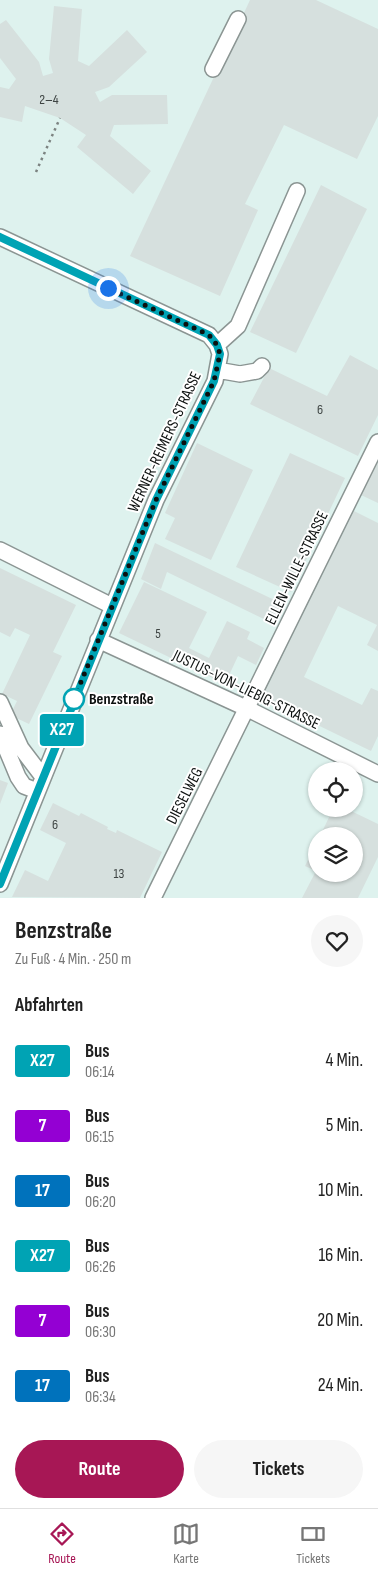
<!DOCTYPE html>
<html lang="de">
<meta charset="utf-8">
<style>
:root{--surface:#fff;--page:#f6f6f6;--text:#222;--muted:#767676;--line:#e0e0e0;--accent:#a71755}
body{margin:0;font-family:"Sofia Sans Condensed",sans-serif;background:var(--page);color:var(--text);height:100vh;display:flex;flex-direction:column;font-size:19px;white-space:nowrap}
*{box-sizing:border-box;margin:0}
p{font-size:16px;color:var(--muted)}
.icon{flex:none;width:28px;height:28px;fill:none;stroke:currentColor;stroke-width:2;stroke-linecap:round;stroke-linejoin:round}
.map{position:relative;height:898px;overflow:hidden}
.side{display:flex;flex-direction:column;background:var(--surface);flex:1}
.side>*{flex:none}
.badge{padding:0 10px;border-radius:4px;font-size:18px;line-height:32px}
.controls{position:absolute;left:308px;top:762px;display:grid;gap:10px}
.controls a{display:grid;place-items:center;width:55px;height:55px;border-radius:50%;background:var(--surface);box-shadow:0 1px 4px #0004;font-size:25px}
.you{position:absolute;width:25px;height:25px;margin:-12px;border:4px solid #fff;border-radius:50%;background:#1a73e8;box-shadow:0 0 0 8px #1a73e833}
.map>.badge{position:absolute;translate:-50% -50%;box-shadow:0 0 0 2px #fff}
h2{padding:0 15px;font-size:19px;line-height:45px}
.round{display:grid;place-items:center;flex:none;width:52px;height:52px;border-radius:26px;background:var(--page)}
.overview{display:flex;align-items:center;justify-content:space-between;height:85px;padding:0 15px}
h1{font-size:24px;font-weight:700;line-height:38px}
.action{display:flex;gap:10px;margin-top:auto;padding:10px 15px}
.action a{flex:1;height:58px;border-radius:30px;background:var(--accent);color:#fff;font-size:20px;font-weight:700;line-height:58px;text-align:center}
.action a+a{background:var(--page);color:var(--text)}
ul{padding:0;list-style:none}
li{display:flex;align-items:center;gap:15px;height:65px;padding:0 15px}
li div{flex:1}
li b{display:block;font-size:19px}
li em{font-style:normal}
li .badge{min-width:55px;font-weight:700;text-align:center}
.tabs{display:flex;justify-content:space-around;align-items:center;height:70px;border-top:1px solid var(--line);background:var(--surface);font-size:14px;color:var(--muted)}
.tabs a{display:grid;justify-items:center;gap:2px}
.tabs .selected{color:var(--accent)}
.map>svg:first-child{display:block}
</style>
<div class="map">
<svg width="378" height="898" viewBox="0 0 378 898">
<rect width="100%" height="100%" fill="#f1fbf9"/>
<path fill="#def2ee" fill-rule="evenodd" d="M0,0H378V898H0ZM316,771H354V809H316ZM316,836H354V874H316Z"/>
<path fill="#d6e0de" d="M250,0H316L378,29V116L357,159L284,125L245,204L258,210L220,296L130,256Z
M54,6L82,9L78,61L89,66L127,30L147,52L109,87L95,92L100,102L112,95H167L168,124L114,125L110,136L151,171L133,194L77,147L86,135L60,118L25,106L22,122L0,117V87L9,89L16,79L0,58V24L6,20L39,62L43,76L53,73L49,59Z
M321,185L367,209L296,353L250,332Z
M350,355L378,370V415L358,456L250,404L269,368L327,396Z
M197,443L253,470L211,560L165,539L175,518L165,513Z
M290,453L345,478L291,592L236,567Z
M378,461V503L361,495Z
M354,511L378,523V651L367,645L377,625L338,606L304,677L362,705L371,688L378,691V736L371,751L262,698Z
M155,543L285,605L276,625L167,572L161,589L141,579Z
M0,568L76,605L53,652L62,656L29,724L10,715L17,701L2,694L30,635L15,628L10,637L0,632Z
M144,582L207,612L189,648L209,658L227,621L250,632L247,639L264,648L256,665L238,656L225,684L119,633Z
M0,780L8,783L0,804Z
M53,803L79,816L81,813L108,827L107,829L116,833L117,830L162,852L140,898L12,897L25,870L48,881L66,843L40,830Z
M333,809H347L378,824V857L358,898H302L316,871L305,866L316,844V874H354V836H320Z"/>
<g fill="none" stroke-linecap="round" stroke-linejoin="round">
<g stroke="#8b9593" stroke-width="18">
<path id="minor" d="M213,69L238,19
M0,237L209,335L217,345L220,354L215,381L156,500L0,884
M217,345L238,326L297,191
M217,370L240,374L257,371L262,366
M0,550L112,606
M98,640L248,709L378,774
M0,702L21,748L43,777
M0,734L18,777L24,786L37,791
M153,898L378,442"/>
</g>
<path stroke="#7c8381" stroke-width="2.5" stroke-dasharray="2.5 4" stroke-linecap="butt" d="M36,172L60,118"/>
<use href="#minor" stroke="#fff" stroke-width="15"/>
</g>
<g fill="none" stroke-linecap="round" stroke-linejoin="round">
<g stroke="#fff" stroke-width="11">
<path id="line" d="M0,237L209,335L217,345L220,354L214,381L156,500L0,884"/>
</g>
<use href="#line" stroke="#00a3b4" stroke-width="8"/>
<path stroke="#0c100f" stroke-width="5" stroke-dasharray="0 9" d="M74,699L156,500L214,381L220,354L217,345L209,335L108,288"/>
</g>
<circle fill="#fff" stroke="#00a3b4" stroke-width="2.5" cx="74" cy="699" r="10"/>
<g text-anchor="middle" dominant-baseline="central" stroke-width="4" stroke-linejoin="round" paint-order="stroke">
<g font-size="14" fill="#3e4443">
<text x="49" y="99">2–4</text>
<text x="320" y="409">6</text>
<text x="158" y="633">5</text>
<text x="55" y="824">6</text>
<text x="119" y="873">13</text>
</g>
<g font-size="16" fill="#0c100f" stroke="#fff">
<text transform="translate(165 442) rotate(-65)">WERNER-REIMERS-STRASSE</text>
<text transform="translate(297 568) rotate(-64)">ELLEN-WILLE-STRASSE</text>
<text transform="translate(246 690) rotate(26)">JUSTUS-VON-LIEBIG-STRASSE</text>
<text transform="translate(185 796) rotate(-63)">DIESELWEG</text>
</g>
<g font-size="16" font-weight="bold" fill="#0c100f" stroke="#fff" text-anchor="start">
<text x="89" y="699">Benzstraße</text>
</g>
</g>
</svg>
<div class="controls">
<a><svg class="icon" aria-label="locate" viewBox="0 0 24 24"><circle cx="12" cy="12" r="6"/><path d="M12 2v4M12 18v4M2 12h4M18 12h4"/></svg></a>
<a><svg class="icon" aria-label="layers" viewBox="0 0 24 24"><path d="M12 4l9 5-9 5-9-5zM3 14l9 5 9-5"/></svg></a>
</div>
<div class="you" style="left:108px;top:288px"></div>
<b class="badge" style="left:62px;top:730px;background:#00a3b4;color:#fff">X27</b>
</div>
<section class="side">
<div class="overview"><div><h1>Benzstraße</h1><p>Zu Fuß · 4 Min. · 250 m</p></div><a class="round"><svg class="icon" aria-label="heart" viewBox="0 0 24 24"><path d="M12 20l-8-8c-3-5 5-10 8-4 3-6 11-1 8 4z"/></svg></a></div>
<h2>Abfahrten</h2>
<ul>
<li><span class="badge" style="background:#00a3b4;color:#fff">X27</span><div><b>Bus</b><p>06:14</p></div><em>4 Min.</em></li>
<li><span class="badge" style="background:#9400d3;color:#fff">7</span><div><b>Bus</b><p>06:15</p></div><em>5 Min.</em></li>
<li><span class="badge" style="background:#0072bc;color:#fff">17</span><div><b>Bus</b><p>06:20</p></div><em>10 Min.</em></li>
<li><span class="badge" style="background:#00a3b4;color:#fff">X27</span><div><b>Bus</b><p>06:26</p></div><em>16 Min.</em></li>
<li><span class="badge" style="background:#9400d3;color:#fff">7</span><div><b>Bus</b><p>06:30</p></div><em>20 Min.</em></li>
<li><span class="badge" style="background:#0072bc;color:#fff">17</span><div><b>Bus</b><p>06:34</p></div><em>24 Min.</em></li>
</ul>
<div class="action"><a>Route</a><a>Tickets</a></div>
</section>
<nav class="tabs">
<a class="selected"><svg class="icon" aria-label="directions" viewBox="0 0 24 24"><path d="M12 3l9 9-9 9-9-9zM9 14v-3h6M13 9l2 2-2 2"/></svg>Route</a>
<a><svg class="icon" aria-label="map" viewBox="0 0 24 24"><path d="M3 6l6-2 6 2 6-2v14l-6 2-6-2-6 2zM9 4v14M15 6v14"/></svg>Karte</a>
<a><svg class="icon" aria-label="tickets" viewBox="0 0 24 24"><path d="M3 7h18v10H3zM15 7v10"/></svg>Tickets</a>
</nav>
